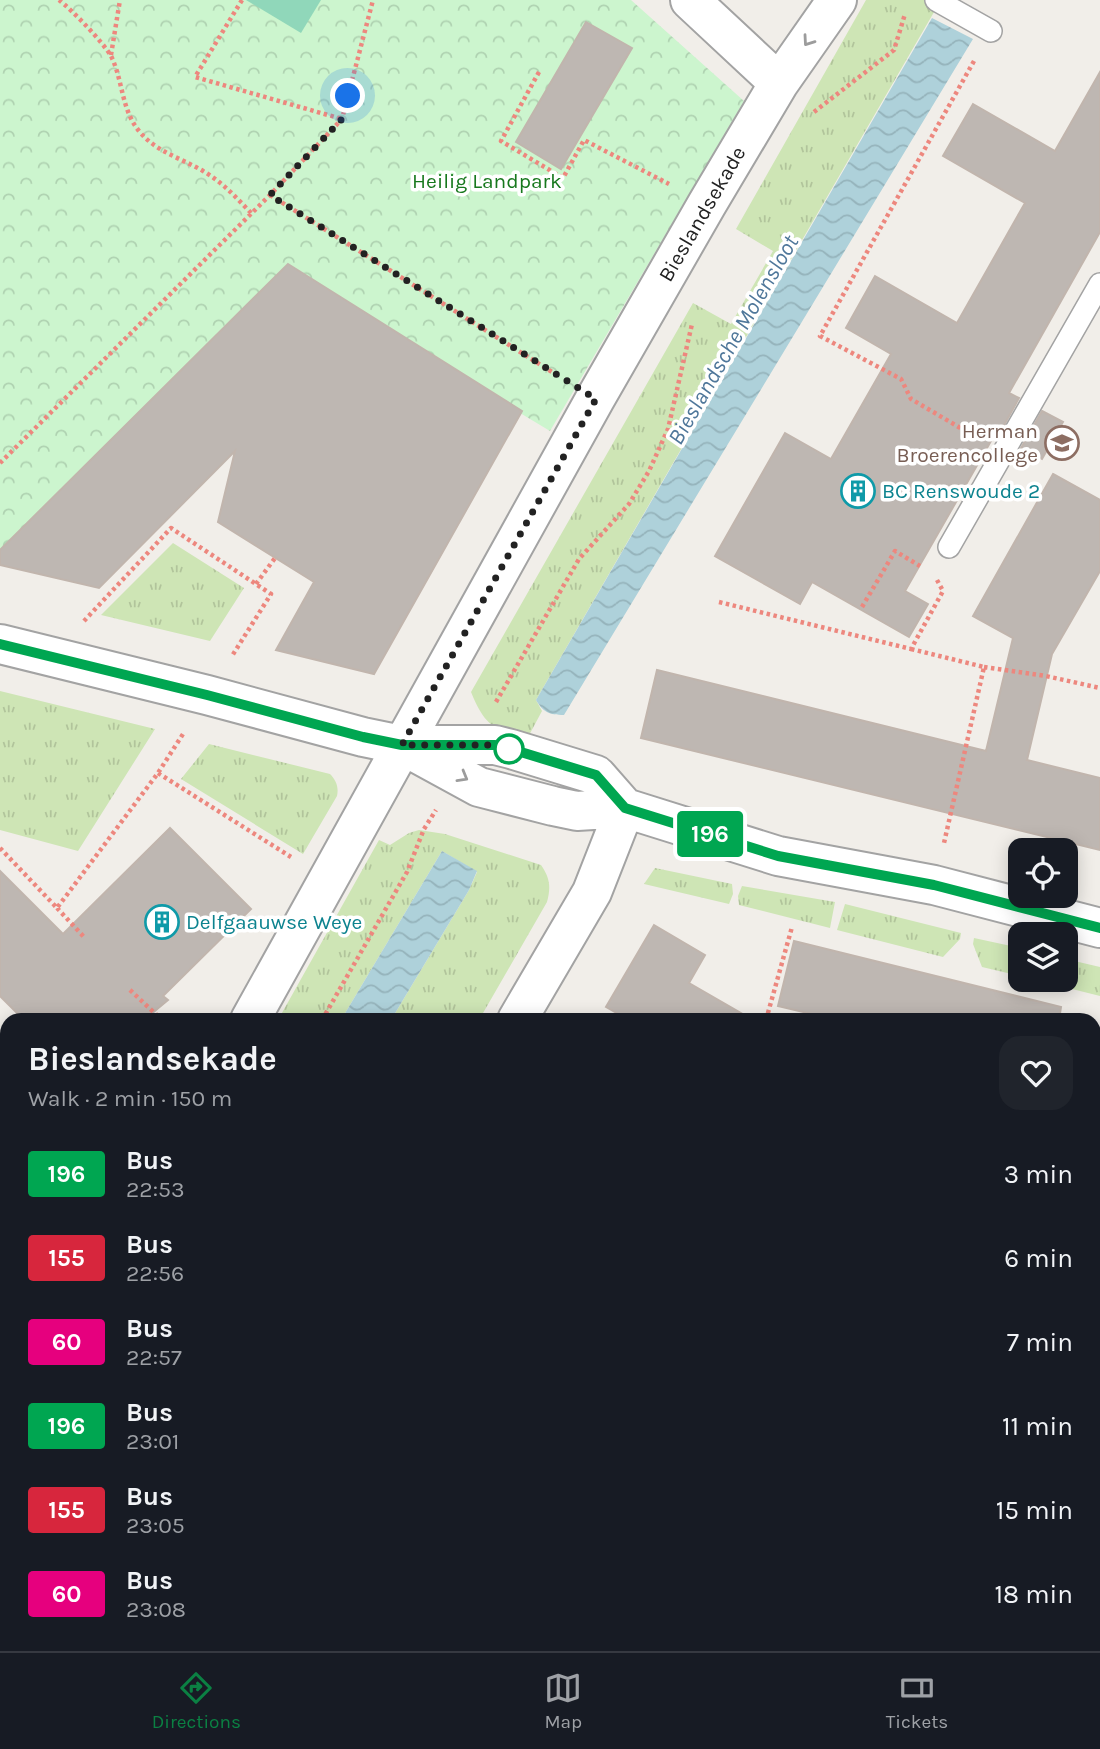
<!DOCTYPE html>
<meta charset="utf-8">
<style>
:root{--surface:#171b24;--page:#20242c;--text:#f1f3f6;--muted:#9ea1a6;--line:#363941;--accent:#0b8043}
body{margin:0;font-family:Karla,sans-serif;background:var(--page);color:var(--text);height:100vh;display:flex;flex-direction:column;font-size:26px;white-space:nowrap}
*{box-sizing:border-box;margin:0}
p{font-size:23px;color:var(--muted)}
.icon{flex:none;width:38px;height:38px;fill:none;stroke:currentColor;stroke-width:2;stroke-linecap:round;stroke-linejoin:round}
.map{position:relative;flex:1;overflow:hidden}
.panel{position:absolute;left:0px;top:1013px;width:1101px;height:639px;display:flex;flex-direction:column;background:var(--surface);border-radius:21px 21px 0 0;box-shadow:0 4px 18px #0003}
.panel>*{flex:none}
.badge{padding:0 14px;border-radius:5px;font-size:24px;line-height:46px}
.buttons{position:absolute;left:1008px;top:838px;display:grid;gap:14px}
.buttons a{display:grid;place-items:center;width:70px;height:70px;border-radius:14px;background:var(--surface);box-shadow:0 4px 18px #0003;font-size:35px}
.you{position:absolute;width:35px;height:35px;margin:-18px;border:5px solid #fff;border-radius:50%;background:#1a73e8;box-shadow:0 0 0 10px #1a73e833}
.map>.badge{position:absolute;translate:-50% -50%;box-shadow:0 0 0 4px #fff}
.round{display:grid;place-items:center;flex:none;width:74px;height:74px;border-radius:21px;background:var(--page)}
.overview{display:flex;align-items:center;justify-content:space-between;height:119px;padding:0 28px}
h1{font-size:33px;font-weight:700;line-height:52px}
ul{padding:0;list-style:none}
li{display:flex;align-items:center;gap:21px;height:84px;padding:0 28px}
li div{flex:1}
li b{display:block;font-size:26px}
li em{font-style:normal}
li .badge{min-width:77px;font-weight:700;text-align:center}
.tabs{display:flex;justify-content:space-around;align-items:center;height:98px;border-top:2px solid var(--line);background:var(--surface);font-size:19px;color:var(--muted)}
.tabs a{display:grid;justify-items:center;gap:4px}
.tabs .active{color:var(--accent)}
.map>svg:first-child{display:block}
</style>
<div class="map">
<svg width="1100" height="1651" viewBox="0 0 1100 1651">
<defs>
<pattern id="grass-tufts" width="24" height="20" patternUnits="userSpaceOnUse" patternTransform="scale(1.75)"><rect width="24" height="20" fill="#cee5b5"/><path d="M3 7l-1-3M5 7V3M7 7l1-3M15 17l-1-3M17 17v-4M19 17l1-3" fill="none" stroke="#b1c49b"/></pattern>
<pattern id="park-crowns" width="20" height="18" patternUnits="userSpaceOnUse" patternTransform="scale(1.75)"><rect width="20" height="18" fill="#ccf5ce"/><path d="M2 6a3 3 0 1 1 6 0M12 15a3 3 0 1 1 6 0" fill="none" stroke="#afd2b1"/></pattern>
<pattern id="water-waves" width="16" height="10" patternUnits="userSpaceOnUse" patternTransform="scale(1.75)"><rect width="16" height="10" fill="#aed1da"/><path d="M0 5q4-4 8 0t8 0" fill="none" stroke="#95b3bb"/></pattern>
</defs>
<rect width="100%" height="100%" fill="#f1eee9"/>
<path fill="url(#grass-tufts)" d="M866,0H941L536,700L542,711L527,739C492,728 485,726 471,692L693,303L731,324L773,251L736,229Z
M173,543L244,588L210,641L101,615Z
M0,691L155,729L78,851L0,830Z
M209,744L330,774C336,780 339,787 337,796L303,854L181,779Z
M419,830L445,834L541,865C550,878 551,887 547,902L479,1020H391L469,890L477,872L442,851L341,1020H278L379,840L390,845L409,833Z
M655,868L732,884L733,894L729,904L644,884Z
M742,886L835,902L830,928L739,905L738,896Z
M845,904L961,933L960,939L943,957L837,930Z
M974,938L1020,948V976L982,967L973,944Z
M1066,959L1100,967V996L1036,980H1066Z
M1094,1120L1100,1122V1274L1094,1272Z
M7,1501V1579L0,1591V1514Z
M1094,1618L1100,1621V1651H762L752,1645H1094Z"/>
<path fill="url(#park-crowns)" d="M0,0H631L744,101L550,431L292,276L0,552Z"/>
<path fill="#90d7ba" d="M246,0H321L301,33Z"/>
<path fill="url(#water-waves)" d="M932,18L973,39L564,715C549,715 543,712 536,700Z
M442,851L477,871L469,890L391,1020H341Z"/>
<path fill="#beb7b2" stroke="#c1b5ad" stroke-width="2" d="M586,22L632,48L561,169L516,142Z
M1100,72V232L1009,393L1019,398L998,436L995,434L905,591L928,604L909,637L812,582L800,604L715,556L785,433L831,459L891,354L846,328L875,276L957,323L1025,203L943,156L973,104L1055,151Z
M288,264L522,411L374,674L276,650L314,582L218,522L235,451L99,588L0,565V550Z
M1042,411L1063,422L1042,459L1021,448Z
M1053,474L1100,500V571L1052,654L1027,760L1100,778V850L641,738L657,670L986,751L1013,638L973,616Z
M170,828L251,909L163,996L168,1000L144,1020H24L0,996V871L63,934Z
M654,925L705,955L689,983L753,1020H629L606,1007Z
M794,941L1061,1007L1059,1020H837L778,1006Z"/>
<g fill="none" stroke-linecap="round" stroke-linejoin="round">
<g stroke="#a3a3a3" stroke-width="24">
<path id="lane" d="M936,0L991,31
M949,547L1100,284"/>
</g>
<g stroke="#a3a3a3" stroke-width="42">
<path id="street" d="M690,0L779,83
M0,644L207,695L363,737L402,745H495L511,749L596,775L625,808
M402,745L479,787L553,806L577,811L625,808L778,856L934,885L1100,928
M250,1020L595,399L707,204L779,83L837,0
M517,1020L592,892L625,808
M0,1376L7,1380
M1094,1451L1100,1454
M0,1465L7,1453
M423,1645L433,1651
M98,1651L104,1645"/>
</g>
<path stroke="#ed877e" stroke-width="4.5" stroke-dasharray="3.5 3.5" stroke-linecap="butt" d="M59,0C72,10 103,42 111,56C123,80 121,109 139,131C156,152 181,158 203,171C222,182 236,197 251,213
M242,0L195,77L342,119
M111,55L120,0
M974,61L820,336L901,379L911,399L974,436
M539,72L501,141L563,178L584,140L669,184
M814,112L894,50L905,14
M270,195L560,377
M0,463L270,195L342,119L373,0
M256,584L275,558
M719,602L911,649L943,591L937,580
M862,607L895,551L920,566
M84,621L171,528L271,594L232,656
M911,649L984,667L944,843
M984,667L1046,676L1100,688
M496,702L579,559L629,504L649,471L668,429L692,324
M158,773L291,857
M0,848L57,908L158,773L183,734
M57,908L84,937
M130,990L162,1020
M322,1020L407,872L424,829L436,810
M766,1020L792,927
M0,1539L7,1530
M0,1629L7,1633
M27,1645L34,1651"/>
<use href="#lane" stroke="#fff" stroke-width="21"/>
<use href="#street" stroke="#fff" stroke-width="38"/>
</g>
<defs><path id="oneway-chevron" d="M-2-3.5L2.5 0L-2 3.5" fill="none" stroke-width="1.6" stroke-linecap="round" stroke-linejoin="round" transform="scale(1.75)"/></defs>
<g stroke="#9c9c9c">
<use href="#oneway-chevron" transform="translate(808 41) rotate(125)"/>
<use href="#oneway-chevron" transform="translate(463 777) rotate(30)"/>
</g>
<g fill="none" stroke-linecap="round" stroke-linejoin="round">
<g stroke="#fff" stroke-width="16">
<path id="line" d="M0,644L207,695L363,737L402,745H495L511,749L596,775L625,808L778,856L934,885L1100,928"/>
</g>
<use href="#line" stroke="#00a651" stroke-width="10"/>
<path stroke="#222" stroke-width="7" stroke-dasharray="0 12.6" d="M348,96L342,119L270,195L596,399L402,745H495L511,749H509"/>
</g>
<defs>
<g id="school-ring" transform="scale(1.75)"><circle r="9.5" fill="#fff" stroke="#8d6e63" stroke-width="1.5"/><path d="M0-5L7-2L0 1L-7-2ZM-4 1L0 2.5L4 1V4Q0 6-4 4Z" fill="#8d6e63"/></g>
<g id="building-ring" transform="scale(1.75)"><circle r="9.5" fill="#fff" stroke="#0f9aa8" stroke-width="1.5"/><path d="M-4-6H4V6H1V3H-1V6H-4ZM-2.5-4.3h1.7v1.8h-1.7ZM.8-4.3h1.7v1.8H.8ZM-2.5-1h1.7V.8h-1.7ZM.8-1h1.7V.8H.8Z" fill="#0f9aa8"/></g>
</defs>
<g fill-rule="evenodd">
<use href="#school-ring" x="1062" y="443"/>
<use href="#building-ring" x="858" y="491"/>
<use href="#building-ring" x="162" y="922"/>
</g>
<circle fill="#fff" stroke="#00a651" stroke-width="3.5" cx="509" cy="749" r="14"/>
<g text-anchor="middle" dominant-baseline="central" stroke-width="7" stroke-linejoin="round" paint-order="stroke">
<g font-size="21" fill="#17781d" stroke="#fff">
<text x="487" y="181">Heilig Landpark</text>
</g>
<g font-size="21" fill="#222" stroke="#fff">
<text transform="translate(702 214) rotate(-60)">Bieslandsekade</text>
</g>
<g font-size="21" fill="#785e54" stroke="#fff" text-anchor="end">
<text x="1038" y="431">Herman<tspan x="1038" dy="24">Broerencollege</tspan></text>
</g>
<g font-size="21" fill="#0d838f" stroke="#fff" text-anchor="start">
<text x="882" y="491">BC Renswoude 2</text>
<text x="186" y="922">Delfgaauwse Weye</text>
</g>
<g font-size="23" font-style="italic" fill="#4f779a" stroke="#fff">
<text transform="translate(733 340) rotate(-60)">Bieslandsche Molensloot</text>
</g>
</g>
</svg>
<div class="buttons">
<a><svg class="icon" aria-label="locate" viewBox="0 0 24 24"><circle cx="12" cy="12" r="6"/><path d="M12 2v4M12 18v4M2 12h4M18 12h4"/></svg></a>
<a><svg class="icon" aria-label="layers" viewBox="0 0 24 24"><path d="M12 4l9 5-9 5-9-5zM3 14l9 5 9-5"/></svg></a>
</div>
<div class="you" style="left:348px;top:96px"></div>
<b class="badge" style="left:710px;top:834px;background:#00a651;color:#fff">196</b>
<section class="panel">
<div class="overview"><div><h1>Bieslandsekade</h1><p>Walk · 2 min · 150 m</p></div><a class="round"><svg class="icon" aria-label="heart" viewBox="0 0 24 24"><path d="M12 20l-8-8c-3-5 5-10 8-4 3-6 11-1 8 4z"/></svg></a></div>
<ul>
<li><span class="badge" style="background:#00a651;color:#fff">196</span><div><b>Bus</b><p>22:53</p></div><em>3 min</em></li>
<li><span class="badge" style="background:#d7263d;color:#fff">155</span><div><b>Bus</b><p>22:56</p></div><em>6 min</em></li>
<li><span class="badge" style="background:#e6007e;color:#fff">60</span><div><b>Bus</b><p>22:57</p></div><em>7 min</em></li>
<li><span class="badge" style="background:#00a651;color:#fff">196</span><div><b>Bus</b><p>23:01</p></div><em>11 min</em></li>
<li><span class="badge" style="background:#d7263d;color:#fff">155</span><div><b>Bus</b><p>23:05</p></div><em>15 min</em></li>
<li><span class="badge" style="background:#e6007e;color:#fff">60</span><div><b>Bus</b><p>23:08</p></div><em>18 min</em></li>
</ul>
</section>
</div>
<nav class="tabs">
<a class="active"><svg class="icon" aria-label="directions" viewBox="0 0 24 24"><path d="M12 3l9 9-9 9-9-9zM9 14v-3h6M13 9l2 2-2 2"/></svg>Directions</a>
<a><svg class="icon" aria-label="map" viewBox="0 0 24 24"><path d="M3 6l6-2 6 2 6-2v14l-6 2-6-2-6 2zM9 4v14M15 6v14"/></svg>Map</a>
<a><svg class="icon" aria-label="tickets" viewBox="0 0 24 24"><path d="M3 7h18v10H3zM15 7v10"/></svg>Tickets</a>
</nav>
